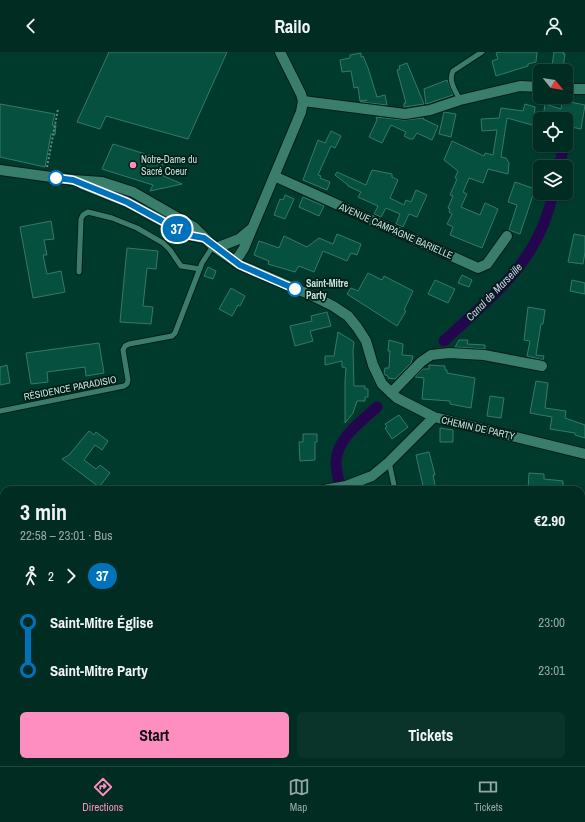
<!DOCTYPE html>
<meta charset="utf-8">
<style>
:root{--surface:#002c22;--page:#0a342a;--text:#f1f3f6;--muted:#95a7a5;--line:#224840;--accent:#fd8ebf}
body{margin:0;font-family:"Archivo Narrow",sans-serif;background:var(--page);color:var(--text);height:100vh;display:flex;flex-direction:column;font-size:15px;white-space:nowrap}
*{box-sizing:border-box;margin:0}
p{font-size:13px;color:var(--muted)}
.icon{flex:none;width:22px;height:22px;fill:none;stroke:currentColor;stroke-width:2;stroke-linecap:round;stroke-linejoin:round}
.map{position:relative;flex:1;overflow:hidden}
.sheet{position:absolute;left:0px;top:434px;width:585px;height:280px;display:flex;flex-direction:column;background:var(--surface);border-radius:12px 12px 0 0;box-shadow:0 1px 3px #0004,0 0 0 1px var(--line)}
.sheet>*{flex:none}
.badge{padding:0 8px;border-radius:13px;font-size:14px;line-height:26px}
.needle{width:26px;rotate:120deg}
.buttons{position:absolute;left:533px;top:12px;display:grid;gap:8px}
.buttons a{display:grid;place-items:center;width:40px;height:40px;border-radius:6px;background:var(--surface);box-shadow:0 1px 3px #0004,0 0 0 1px var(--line);font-size:20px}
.map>.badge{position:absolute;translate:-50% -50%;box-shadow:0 0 0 2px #fff}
.legs{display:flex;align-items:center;gap:6px;height:44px;padding:0 20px;font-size:13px}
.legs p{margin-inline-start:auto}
.headline{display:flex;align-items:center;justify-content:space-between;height:68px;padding:0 20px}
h1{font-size:22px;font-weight:700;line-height:30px}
.cta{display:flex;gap:8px;margin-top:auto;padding:8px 20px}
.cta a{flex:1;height:46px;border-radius:6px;background:var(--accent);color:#111;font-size:16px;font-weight:700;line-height:46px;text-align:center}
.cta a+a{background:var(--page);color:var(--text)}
ul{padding:0 20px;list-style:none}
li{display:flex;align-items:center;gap:14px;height:48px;font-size:15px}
li i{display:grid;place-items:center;width:6px;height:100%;margin:0 5px;background:currentColor}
li i::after{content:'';width:10px;height:10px;margin:-5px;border:3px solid;border-radius:50%;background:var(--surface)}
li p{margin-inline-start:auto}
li:first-child i{background:linear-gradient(#0000 50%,currentColor 0)}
li:last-child i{background:linear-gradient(currentColor 50%,#0000 0)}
header{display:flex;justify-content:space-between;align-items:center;height:52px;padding:0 20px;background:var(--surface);font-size:18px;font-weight:700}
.menu{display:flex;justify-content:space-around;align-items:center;height:56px;border-top:1px solid var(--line);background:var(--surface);font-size:11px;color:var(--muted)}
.menu a{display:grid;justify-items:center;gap:2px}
.menu .active{color:var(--accent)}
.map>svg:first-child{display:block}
</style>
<header><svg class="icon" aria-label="back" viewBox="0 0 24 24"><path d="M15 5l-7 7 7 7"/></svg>Railo<svg class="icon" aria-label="person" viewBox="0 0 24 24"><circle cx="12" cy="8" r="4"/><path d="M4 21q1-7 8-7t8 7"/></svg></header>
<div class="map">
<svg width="585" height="714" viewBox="0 0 585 714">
<rect width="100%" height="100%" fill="#003a2d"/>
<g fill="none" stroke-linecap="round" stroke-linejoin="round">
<path stroke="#24064f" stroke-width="11" d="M566,81L567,78
M559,115L564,93
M444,289C493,243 539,210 553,141
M341,438C339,429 336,420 336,411C336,386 361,370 377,355
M216,714L223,710"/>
</g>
<path fill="#065040" stroke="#357a68" d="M109,0H227L188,87L106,64L100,77L77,70Z
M501,0H537L536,10L528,12V14L496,24L492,9L498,7L496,1Z
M554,0H564L563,2H565L563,16L552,14Z
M361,1V5L363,4L368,16L377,45L385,43L387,53L360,50L367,48L360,49L358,35L354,36L351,19L342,20L340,8L350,6V3Z
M407,11L424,52L404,55V51H406L397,18L400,17L399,14Z
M447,28L453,43L426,52L424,37Z
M563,45H572L570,50L585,53L581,77L566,74V67H543L545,52L561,57Z
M0,52L55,62L52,73H56L55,83L51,82L45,115L0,105Z
M525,52L535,55L534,65L532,73L507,66L501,105L506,106L509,111L508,122L488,117L483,131L469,126L463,140L467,142L461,155L480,163L485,151L498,157L482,196L450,183L453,175L447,172L452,162L449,160L450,157L448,156L453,144L450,143L457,127L455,126L458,119L444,108L452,89L484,104L485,101L493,103L497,78L482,79L481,67L499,66L501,56L523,59Z
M444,60L456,62L451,85L439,82Z
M376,65L404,68L424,66L423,67L438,74L432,88L417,81L413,87H410L404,84L406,80L391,73L382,91L369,85L377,68Z
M331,79L341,84L335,96L331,94L318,123L321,124L320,126L330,130L327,138L303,128L318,88L325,91Z
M113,92L165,108L159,122L182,132L150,139L153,133L102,117Z
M372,118L392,122V125L398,128L390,146L404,153L406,148L411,150L416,138L427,143L417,165L409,162L403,175L396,172L400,162L386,156L381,165L374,162L378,154L358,145L361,140L348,134V133L335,123L337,120L366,133Z
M515,130L535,137L520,182L509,178L517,153L508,150Z
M285,143L294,147L285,167L274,163L280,147L283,148Z
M303,145L324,154L319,164L299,155Z
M51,169L54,187L44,188L47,203H43L47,222L61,219L65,240L33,246L20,175Z
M337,182L361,192L357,203L351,201L347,209L323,199L314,220L299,214L295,220L268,212L269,209L254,203L259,189L279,196L284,184L307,195L319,186L333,192Z
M574,182L585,184V200L583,212L568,210Z
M127,196L158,199L156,217L147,216L143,254L153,255L151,272L120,270Z
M208,215L216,219L213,227L204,224Z
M368,221L382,228L384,224L413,239L404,258L406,259L397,274L347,242L351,236L358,239Z
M462,223L472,228L469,235L458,231Z
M435,228L455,237L448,251L428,242Z
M572,228L585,231V242L570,239Z
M231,236L245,244L240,254L238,253L232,264L219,257Z
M528,255L545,258L543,272H541L536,303L544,304L543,308L527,304L530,289L524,288Z
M327,260L331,274L310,279L313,289L295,294L290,274L312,269L311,264Z
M338,280L354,290L353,299L354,334H365V337H368V345H365V349H357L353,361L345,371V329L346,316L342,315V309L325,313V304H334Z
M389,288L403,292L402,303L413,304L411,311L395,327L388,326V324L385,323L384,322L385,316H389L390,299H388Z
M459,288H468L467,292L485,293V297L455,295Z
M99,291L104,321L86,324L85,315L47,320L48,330L31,332L26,301Z
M7,313L10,331L0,333V315Z
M429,313L445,314V318H447V321L475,326L471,356L450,352V349L422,347L424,326L415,325L423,317H429Z
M536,329L548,331L545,356L566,359L565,366L585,373V386L575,383V381L550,377L552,365L530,361Z
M490,344L504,346L501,366L487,364Z
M399,363L408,375L392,387L385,376L387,375L385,372Z
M440,376L453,378V390H440Z
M89,379L94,383L96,380L108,389L102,398L95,393L84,408L96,417L100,413L110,421L99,435L62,407L69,403Z
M303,382H317V390H315V408L300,409L299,390H303Z
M429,400L435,423H433L436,438H424L416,403Z
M529,421L544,422V427L563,429V436L545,435V438H528Z"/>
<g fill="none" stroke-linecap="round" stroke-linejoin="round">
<g stroke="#071c17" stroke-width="7">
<path id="lane" d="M460,48C455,38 448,29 453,19L482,0
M79,220L81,167L83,163L88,160L112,166L137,176L163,191L170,198L181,214L200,217
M0,359L124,334L127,332L128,328L123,298L125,294L129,292L172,284L175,281L202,211L213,194
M389,410L395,438
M70,714V710"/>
</g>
<g stroke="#071c17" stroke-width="12">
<path id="street" d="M566,37H585
M303,49L405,62L430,58L460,48L520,34L540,35
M0,118L73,128L102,130L133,140L194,175L213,194L240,213L313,244L333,254L348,264L357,275L366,289L373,313L382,332L397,346L434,365L585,402
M274,124L478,216L487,212L507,184
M82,132L127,150L188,183L204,186
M216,196L239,187L251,177
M235,208L239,204L244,196L301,60L303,49L301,42L280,0
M391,341L421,310L431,303L449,301L484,303L542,314
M324,438L346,434L372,424L389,410L434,365
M0,477L4,475"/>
</g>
<path stroke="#5d8b7f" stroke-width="2" stroke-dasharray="2 2" stroke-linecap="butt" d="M47,115L58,57"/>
<use href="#lane" stroke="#397d6b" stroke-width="5"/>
<use href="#street" stroke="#397d6b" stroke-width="10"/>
</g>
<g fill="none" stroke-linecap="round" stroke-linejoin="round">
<g stroke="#fff" stroke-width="9">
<path id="line-1" d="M56,126L73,128L127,150L188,183L204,186L240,213L295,237"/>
</g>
<use href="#line-1" stroke="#0072bc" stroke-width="6"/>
</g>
<circle fill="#fd8ebf" stroke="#011d16" stroke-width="1.5" cx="133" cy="113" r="4"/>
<g fill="#fff" stroke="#0072bc" stroke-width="2">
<circle cx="56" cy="126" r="7"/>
<circle cx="295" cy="237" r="7"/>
</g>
<g text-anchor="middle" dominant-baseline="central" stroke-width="3.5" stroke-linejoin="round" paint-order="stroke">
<g font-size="10" fill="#c3e4d9" stroke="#011d16" text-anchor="start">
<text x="141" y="107">Notre-Dame du<tspan x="141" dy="12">Sacré Coeur</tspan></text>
</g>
<g font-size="10" fill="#c3e4d9" stroke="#011d16">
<text transform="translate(396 179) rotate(24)">AVENUE CAMPAGNE BARIELLE</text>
<text transform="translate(70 336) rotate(-11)">RÉSIDENCE PARADISIO</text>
<text transform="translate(478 376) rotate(13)">CHEMIN DE PARTY</text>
</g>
<g font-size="10" font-weight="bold" fill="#c3e4d9" stroke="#011d16" text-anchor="start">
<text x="306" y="231">Saint-Mitre<tspan x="306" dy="12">Party</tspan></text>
</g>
<g font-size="11" font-style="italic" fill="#d4ccf7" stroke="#011d16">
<text transform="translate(494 240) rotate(-46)">Canal de Marseille</text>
</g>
</g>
</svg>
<div class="buttons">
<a><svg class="needle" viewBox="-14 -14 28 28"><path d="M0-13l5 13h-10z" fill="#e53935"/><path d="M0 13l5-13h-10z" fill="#95a7a5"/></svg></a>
<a><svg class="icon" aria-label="locate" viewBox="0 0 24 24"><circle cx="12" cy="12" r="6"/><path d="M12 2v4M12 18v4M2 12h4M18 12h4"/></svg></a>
<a><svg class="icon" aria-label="layers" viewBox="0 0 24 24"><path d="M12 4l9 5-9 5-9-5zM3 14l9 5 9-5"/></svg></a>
</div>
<b class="badge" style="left:177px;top:177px;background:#0072bc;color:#fff">37</b>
<section class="sheet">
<div class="headline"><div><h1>3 min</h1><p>22:58 – 23:01 · Bus</p></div><b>€2.90</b></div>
<div class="legs"><svg class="icon" aria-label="walk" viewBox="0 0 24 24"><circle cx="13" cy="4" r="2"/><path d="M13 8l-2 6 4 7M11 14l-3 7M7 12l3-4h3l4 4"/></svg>2<svg class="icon" aria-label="forward" viewBox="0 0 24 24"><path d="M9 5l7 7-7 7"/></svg><b class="badge" style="background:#0072bc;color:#fff">37</b></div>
<ul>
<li><i style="color:#0072bc"></i><b>Saint-Mitre Église</b><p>23:00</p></li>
<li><i style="color:#0072bc"></i><b>Saint-Mitre Party</b><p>23:01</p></li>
</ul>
<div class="cta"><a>Start</a><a>Tickets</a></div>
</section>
</div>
<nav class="menu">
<a class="active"><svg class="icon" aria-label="directions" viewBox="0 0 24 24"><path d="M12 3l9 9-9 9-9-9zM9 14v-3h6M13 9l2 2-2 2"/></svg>Directions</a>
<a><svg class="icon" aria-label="map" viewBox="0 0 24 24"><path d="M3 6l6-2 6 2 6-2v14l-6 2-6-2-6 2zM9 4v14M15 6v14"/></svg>Map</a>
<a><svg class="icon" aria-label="tickets" viewBox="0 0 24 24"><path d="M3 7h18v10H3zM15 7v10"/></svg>Tickets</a>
</nav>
